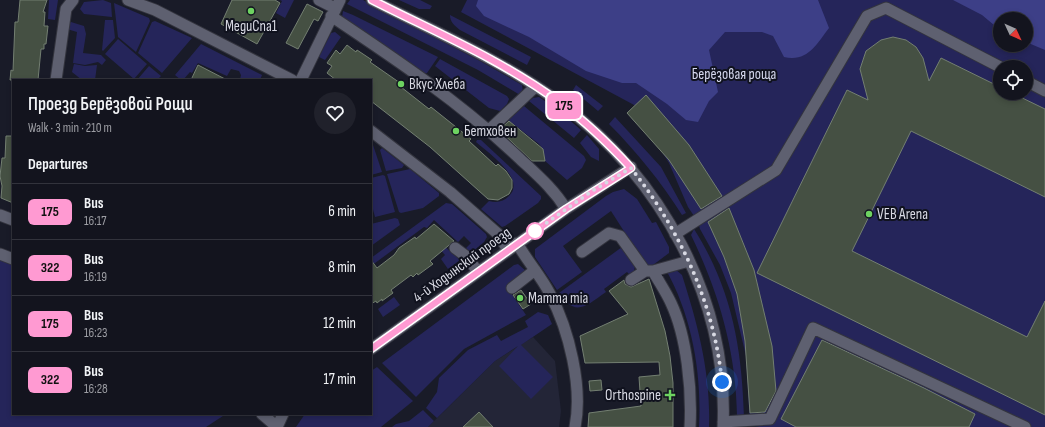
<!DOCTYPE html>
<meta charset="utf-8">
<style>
:root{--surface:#13141e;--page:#20212b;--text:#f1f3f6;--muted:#9d9ea4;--line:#32333c}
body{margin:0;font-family:"Sofia Sans Condensed",sans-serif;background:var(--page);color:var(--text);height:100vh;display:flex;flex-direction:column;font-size:15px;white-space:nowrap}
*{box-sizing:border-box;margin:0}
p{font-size:13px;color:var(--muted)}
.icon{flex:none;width:22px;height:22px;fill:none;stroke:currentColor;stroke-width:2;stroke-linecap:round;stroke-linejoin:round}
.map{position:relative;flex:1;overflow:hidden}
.side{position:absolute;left:12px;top:79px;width:360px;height:336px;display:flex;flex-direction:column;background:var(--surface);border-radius:0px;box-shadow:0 2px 6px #0003,0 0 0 1px var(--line)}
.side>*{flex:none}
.badge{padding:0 8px;border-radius:6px;font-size:14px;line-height:26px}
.needle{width:26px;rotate:134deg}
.buttons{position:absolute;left:993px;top:12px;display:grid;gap:8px}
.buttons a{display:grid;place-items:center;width:40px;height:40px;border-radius:50%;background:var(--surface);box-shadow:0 2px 6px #0003,0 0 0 1px var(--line);font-size:20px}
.you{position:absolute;width:20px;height:20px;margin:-10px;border:3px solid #fff;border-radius:50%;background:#1a73e8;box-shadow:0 0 0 6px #1a73e833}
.map>.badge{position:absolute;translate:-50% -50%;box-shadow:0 0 0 2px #fff}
h2{padding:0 16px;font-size:15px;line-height:36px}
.round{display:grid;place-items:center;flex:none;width:42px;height:42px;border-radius:21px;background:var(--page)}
.head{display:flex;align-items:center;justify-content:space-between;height:68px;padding:0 16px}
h1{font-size:19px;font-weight:600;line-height:30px}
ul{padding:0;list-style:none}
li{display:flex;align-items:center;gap:12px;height:56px;padding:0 16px;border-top:1px solid var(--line)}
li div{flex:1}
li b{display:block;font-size:15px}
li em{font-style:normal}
li .badge{min-width:44px;font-weight:700;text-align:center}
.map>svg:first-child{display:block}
</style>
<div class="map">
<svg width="1045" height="427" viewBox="0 0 1045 427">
<rect width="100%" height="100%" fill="#191b28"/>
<path fill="#232537" d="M533,337L555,361L561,411L559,427H428L495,361Z"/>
<path fill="#25255a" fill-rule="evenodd" d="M49,0H58L55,20L48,19Z
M103,0L111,3L112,17L84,14L80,9L84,2Z
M280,0H294L285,18L276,13L282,1Z
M350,0H363L482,62L522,85L523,92L520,95L478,70L347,4Z
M399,0H420L432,6L430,9H419Z
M467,0H1045V427H760L750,425L746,356L731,293L720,265L700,229L698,222L688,207L669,163L656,142L649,113L461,12ZM1000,19H1026V45H1000ZM1000,67H1026V93H1000Z
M114,3L149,18L150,21L136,52L118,37Z
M343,11L353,15L438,57L427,73L424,74L349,22L342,17Z
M450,15L531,57L527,65L460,30C454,25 450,22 450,15Z
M105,20H113L115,38L103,51L102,50Z
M155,21L192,38L162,73L138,53L152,22Z
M71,22L84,26L86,34L83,53L101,55L106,60L102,65L98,62L85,65L73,63L77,32L67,29L68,24Z
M335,32L341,37L325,60L319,57L331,33Z
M118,39L147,64L134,79L105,54Z
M201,44L262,75L260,80H240L241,75L239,71L231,69L227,76L198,63L192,73L190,72L183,80H181L175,75Z
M440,59L507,96L509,99L507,104L500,111L489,108L435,66Z
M74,64L85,66L97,65L95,80H82L72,72Z
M149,66L161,76L157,80H137Z
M576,85L603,106L598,111L573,90Z
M539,97L558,110L581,130L574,138L529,101L533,98Z
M524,106L584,156L586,160L582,168L567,180L545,161L543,149L539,144L508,120Z
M615,117L661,167L686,213L682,215C661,182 637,152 609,124Z
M587,135L599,149V161L591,157L580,143Z
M371,139L382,172L371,175Z
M477,140H481L541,196V199L538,203L505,226L502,227L481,209L489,201C497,203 503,202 509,196C527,179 487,152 476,142Z
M382,148L404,165L402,168L386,171L380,150Z
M410,169L439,193V196L423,208L401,213L399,212L387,174Z
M383,175L385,176L395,212L375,217L371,202V178Z
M624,189L637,199L652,223L656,222L669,247V253L653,265H648L643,261L611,211L563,246L582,272L557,290L535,257V249L606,196L613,192Z
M446,203L452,204L486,234L487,237L484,242L471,253L466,248L471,243L464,236L458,242L434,220L427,228L424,227L371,266V258Z
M395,218L398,219L400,225L371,246V224Z
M694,229C732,289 742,348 744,418L737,416C736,351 719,293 691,235Z
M442,244L460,260L448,269L441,259L445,255L438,247Z
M622,247L635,266L634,272L630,275L627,272L604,289L606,292C585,307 575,317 559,293Z
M0,258L13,263V414H226L206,427H0Z
M518,264L526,271L525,274L507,287L526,315L464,349L416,397L382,363L514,265Z
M675,269L682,275C698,325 711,374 709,427H699C702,374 692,316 666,270Z
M394,297L400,305L383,317L378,309Z
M538,312L548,315L552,324L521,345L553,377L531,399L499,366L518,346L495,361L437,418L426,408L437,392L439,378L468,350L497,335L501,341L528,327L525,321Z
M377,367L413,401L381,427H296L305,414H371V371Z
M423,410L434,421L428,427H392L396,424L409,421Z"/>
<path fill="#3d3f87" d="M478,0H818L829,28C816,45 808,62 784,57L773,36L762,32H725L709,50L718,92L709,101L698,122L686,120L667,104L636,83H622L586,71L529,37L484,16L476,6Z
M953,0H1045V50L1026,42V19H1000V30L982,15Z"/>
<path fill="#455043" stroke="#737f71" d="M20,0H47L43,12H45L44,26H48L46,44H44V49H41L38,80H10L11,70L13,71L15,22H18Z
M232,0H275L280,3L257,44L221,24Z
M307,4L323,12L318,21L314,19L298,49L286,43Z
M893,37L906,40L916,47L923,58L929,81L941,58L1000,87V93H1012L1045,109V197L911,131L852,251L1027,337L1045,301V415L757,273L847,90L868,100L860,69L866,51L881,40Z
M347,45L356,52L357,50L372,60L370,62L403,85L401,87L429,109L431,107L471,139L469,141L496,166L498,164L506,171L512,180V188L509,194L498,200L488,199L430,147L371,101V80H336L327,73L332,66L327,63L336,50L340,54Z
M198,65L227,80H191Z
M646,95L689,145L722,196L701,209L669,160L627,113Z
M509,121L543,149L545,161H532L499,130Z
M6,136H13V203L1,198L2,186L0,176L2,158H5Z
M729,208L754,270L772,346L776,391L765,412L750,413L745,341L737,294L724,257L708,222Z
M434,224L454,241L430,261L433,264L418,275L417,273L413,277L411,275L391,290L393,293L382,301V299L377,303L376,301L371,304V260L377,268L394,255L399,248L415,237L416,239Z
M649,279L665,331L670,356L673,383V427H588L589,413L641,406L639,377L660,375L659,362L585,363L580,336L628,314L609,291L624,280L625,284L631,287Z
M521,290L531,304L523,309L513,295Z
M822,340L924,388L975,414L969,427H796L781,419Z
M601,380L602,390L590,391L589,381Z
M479,412L493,427H463Z"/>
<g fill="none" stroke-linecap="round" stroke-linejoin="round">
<g stroke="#33343e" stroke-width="13">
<path id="minor" d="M128,0L155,10L292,80
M319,0L335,8
M372,0C435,32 504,61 560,103C661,177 729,300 723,427
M331,16C397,60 461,103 518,157C536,174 553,188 566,209
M56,80L66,9L73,0
M301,80L340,0
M1026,81L1045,91
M489,130L535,87L542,90
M371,131L450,192L498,234L508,250
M0,215L13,220
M675,234L776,170L867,16L886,8L1000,67
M517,243C527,261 541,276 550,294C569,330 583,387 575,427
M455,248L467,257L478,272
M582,252L609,233L620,236L645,271H653L689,261
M0,254L13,259
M653,271C659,282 666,292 671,303C687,337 692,390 690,427
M631,280L645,271
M512,288L535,270
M371,349L566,209L631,167
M262,414L277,427
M723,422L770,419L813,328L1025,427
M277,427L283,414"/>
</g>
<use href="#minor" stroke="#5e6070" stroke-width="11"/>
</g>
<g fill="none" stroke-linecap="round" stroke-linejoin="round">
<g stroke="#fff" stroke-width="9">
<path id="line" d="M371,349L566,209L631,168C609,144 585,121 559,102C502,60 435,32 372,0"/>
</g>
<use href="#line" stroke="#ff9ad2" stroke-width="6"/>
<path stroke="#d8d9e3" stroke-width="4" stroke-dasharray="0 7.2" d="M535,231L532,233L592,191L631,168C680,230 714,303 722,382"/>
</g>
<g fill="#6ed361" stroke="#10121e" stroke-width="1.5">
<circle cx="251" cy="11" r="4"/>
<circle cx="401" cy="84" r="4"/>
<circle cx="456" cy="131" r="4"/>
<circle cx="869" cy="214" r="4"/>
<circle cx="520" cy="298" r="4"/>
<path d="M668 389h4v4h4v4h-4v4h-4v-4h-4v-4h4z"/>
</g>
<circle fill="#fff" stroke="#ff9ad2" stroke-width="2" cx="535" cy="231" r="8"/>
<g text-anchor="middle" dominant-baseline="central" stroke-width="4" stroke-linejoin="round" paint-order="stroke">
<g font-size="15" fill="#d8d9e3" stroke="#10121e" text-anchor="start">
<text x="251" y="26" text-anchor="middle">МедиСпа1</text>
<text x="409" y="84">Вкус Хлеба</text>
<text x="464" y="131">Бетховен</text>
<text x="877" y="214">VEB Arena</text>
<text x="528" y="298">Mamma mia</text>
<text x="661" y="395" text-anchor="end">Orthospine</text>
</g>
<g font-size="15" fill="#d5d8ee" stroke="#10121e">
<text x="734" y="74">Берёзовая роща</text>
</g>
<g font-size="15" fill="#d8d9e3" stroke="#10121e">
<text transform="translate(462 265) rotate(-36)">4-й Ходынский проезд</text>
</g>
</g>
</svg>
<div class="buttons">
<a><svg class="needle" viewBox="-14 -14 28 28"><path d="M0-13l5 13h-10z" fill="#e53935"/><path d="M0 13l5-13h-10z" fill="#9d9ea4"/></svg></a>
<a><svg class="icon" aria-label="locate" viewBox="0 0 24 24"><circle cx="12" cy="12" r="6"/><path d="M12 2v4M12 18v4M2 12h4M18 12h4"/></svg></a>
</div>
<div class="you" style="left:722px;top:382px"></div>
<b class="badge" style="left:564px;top:106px;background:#ff9ad2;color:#111">175</b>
<section class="side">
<div class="head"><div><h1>Проезд Берёзовой Рощи</h1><p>Walk · 3 min · 210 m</p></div><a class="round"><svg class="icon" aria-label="heart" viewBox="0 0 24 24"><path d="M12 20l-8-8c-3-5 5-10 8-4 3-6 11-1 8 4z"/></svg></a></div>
<h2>Departures</h2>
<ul>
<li><span class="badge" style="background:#ff9ad2;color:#111">175</span><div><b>Bus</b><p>16:17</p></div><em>6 min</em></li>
<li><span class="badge" style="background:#ff9ad2;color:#111">322</span><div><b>Bus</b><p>16:19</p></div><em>8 min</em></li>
<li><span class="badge" style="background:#ff9ad2;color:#111">175</span><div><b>Bus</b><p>16:23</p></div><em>12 min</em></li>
<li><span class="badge" style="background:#ff9ad2;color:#111">322</span><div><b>Bus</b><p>16:28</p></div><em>17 min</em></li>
</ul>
</section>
</div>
